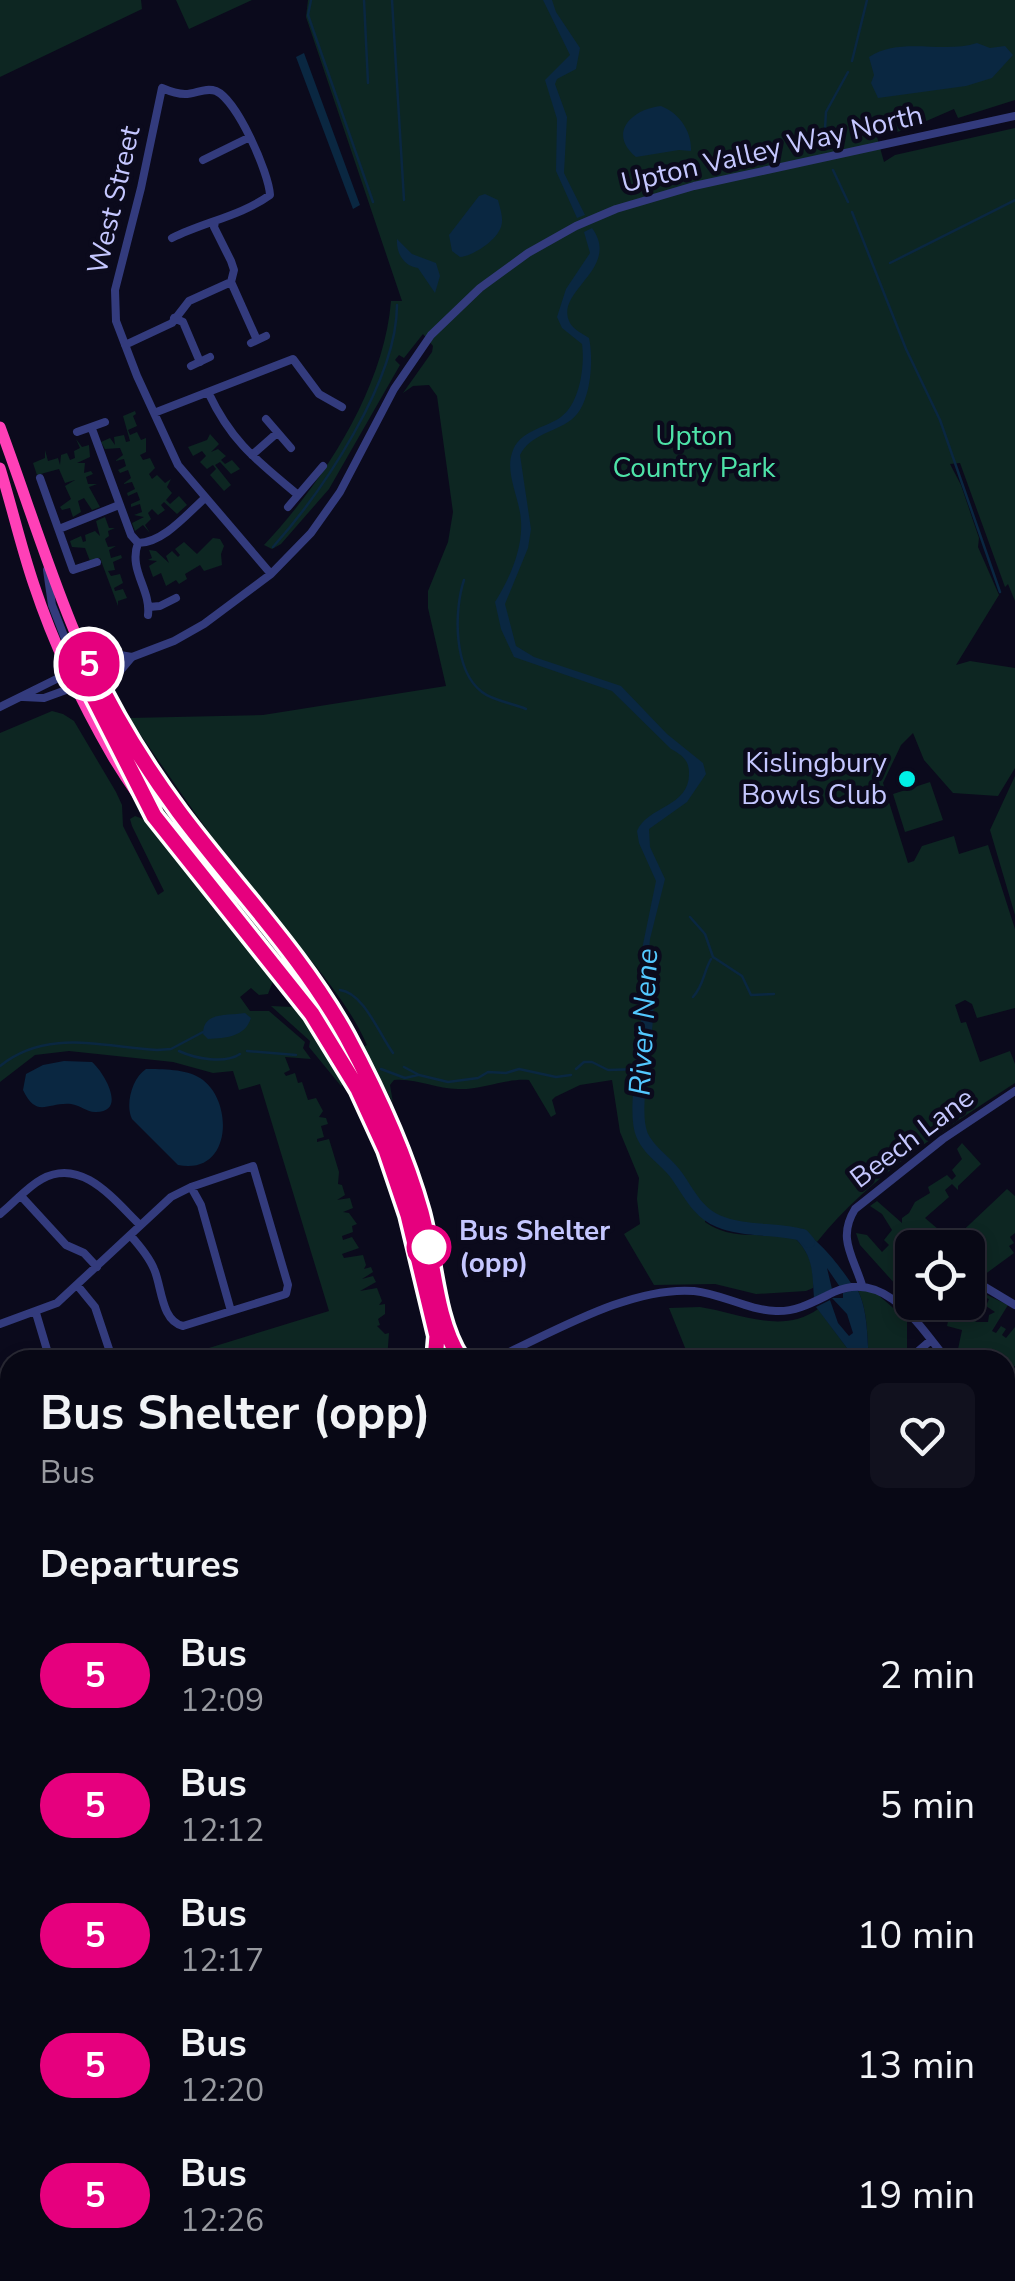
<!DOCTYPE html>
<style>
:root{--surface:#080815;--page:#11111e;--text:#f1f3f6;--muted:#989aa0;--line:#292934}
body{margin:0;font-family:"Nunito Sans",sans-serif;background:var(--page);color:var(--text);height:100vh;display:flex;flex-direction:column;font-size:38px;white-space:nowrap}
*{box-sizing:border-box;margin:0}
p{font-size:32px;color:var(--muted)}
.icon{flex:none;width:55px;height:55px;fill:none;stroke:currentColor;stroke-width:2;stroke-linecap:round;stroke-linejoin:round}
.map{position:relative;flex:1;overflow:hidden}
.side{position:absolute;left:0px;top:1350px;width:1015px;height:932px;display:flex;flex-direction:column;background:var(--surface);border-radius:30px 30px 0 0;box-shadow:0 5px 15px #0003,0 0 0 2px var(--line)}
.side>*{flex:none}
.badge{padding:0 20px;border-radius:32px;font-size:35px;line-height:65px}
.fabs{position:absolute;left:895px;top:1230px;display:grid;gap:20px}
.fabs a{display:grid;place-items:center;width:90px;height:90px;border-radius:15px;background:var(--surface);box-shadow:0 5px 15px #0003,0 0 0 2px var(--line);font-size:50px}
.map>.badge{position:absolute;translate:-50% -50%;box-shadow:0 0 0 5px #fff}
h2{padding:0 40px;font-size:38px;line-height:90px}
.round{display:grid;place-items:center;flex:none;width:105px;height:105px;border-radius:15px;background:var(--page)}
.headline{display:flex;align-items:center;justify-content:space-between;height:170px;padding:0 40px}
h1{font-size:48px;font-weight:700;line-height:75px}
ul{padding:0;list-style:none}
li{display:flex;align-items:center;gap:30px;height:130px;padding:0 40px}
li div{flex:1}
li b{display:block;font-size:38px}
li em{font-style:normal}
li .badge{min-width:110px;font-weight:700;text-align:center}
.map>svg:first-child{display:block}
</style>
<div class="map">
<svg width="1015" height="2281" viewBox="0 0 1015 2281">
<rect width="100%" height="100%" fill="#0b0a1c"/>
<path fill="#0d2622" d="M0,0H141L142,9L0,77Z
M176,0H252L189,29Z
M308,0H1015V100L958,118L954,109L908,129L877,137L884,162L895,155L1015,128V601L1008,584L1005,587L960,463L950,464L961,485L979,538L978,547L999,595L956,665L970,661L1015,668V768L998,796L953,793L924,760L913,733L901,745L883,783L908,863L914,861L922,846L954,836L959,854L988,845L1015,929V1008L977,1018L972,1004L965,1000L955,1005L961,1023L966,1022L980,1062L1010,1051L1015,1064V1083C946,1128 869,1177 817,1242L802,1229L720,1222L706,1214L674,1172L642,1137L639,1125L641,1070L628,1068L638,1072L636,1128L642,1140L705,1216V1222C732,1242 765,1231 795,1238C810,1253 814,1267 813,1288L806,1291L756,1294L715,1284L654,1285L624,1234L640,1224L637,1199L639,1178L620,1132L612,1080L580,1085L555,1097L552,1100L556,1114L551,1117L529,1080C506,1078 481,1090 458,1089C435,1089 417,1078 394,1080L390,1085L393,1103L363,1047L367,1045C344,992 292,940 256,895C211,838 170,777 129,718L263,715L446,686L428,608V591L448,542L453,512L437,396L429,385L413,386L403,393L432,352L433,346L423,334L404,358L399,355L395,360L400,365L329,489L281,544L272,549L264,545C323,482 384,389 391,301H402L306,17Z
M135,411L136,414L133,416L137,426L128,430L130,435L137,432L141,440L146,438V452L140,455L143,460L150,458L155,468L149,474L152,479L157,475L165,483L171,479L167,487L172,493L166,500L170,504L179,496L187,505L177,514L164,502L161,505L165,510L158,515L152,509L148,513L151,519L145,525L150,533L143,525L135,531L132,523L144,517L134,515L142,512L140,504L131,507V504L140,500L137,492L128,496L127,493L135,489L132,482L123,484L131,478L128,470L120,473L118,470L126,466L124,459L115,461L123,455L120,448L105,449L101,442L110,438L115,445L114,437L124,435L126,442L130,441L123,416Z
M210,434L219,444L211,452L218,449L226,456L221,460L225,464L232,460L240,469L231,474L220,462L215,465L231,485L224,491L210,475L216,469L213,465L207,469L200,462L206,456L202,451L193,456L188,447L207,440Z
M76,439L82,447L89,445L90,457L77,463H85L84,473L91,471L93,474L86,477L88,484H97L89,487L100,507L92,510L84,498L78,501L81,512L73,517L70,508L62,510L60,507L71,499L65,486L75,480L65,483L59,469L37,475L33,463L45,458V450L48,461L58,458L60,465L61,455L67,453L70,460L75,458L74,451L80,448Z
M105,517L109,528H115L108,531L109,536L105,539L108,547L116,546L109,550L111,558L121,555L122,558L113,562L115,570L108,571L111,576L120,574L123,583L114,588L115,591L123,589L127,598L118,601V606L100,558L90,561L85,548L72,547L70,541L81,536L83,542L86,541L85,535L95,531L100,536L96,521Z
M213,538L220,539L224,546L221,554L222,565L204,571L200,565L185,574L187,579L179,584L176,580L166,586L161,573L153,577L149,566L157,561L148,560L152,558L149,550L156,551L169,563L166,556L172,551L178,557L180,555L175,549L184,542L197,554Z
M52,711L63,714L74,721L116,792L122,805L123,826L158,895L164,891L132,826L130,819L135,816L146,820L272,974L273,981L268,994L259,995L251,988L240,997L250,1011H269L305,1042L303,1048L311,1059L285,1057L290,1070L284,1073L286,1076L295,1073L298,1083L302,1082L308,1100L316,1098L323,1111L319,1117L326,1118L328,1124L321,1126L324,1137L317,1139V1142L329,1139L339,1172L338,1184L342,1185L345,1195L337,1200L350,1198L353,1208L343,1212L349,1213L357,1224L352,1226L353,1232L342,1236L343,1240L352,1237L359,1248L342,1254L344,1258L363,1255L366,1265L364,1269L371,1267L373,1272L362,1279L373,1276L376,1282L360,1291L377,1288L382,1301L379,1305L385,1304V1314L378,1319L380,1325L377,1326L385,1334L389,1333L387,1360H170L329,1311L260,1084L239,1090L233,1071L213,1073L173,1062L69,1051L35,1055L0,1082V733Z
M1015,776V915L990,830Z
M930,782L943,820L905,832L893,794Z
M271,1006L293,1007L299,1010L349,1081L341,1086L309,1047L310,1041Z
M962,1143L981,1164L958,1186V1190L952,1184L945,1190L949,1197L925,1218L945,1235L937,1241L936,1247L912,1248V1272L908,1271L896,1285L860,1245L856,1233L867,1235L882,1252L889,1245L884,1240L892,1230L882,1214L870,1206L877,1201L902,1223V1218L909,1213L915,1202L930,1193L928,1187L947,1175L952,1180L956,1176L952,1170L962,1159L957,1149Z
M1007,1189L1015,1196V1233L1010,1237L1014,1243L1009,1246L1014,1253L984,1275L968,1255V1248L959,1247L952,1241Z
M857,1289L876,1293L907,1320V1360H869C867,1337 868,1309 857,1289Z
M981,1292L1008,1305L992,1331L996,1333L1001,1326L1006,1329L1002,1335L1006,1338L1015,1327V1366L1005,1371V1360H956L952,1355L957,1354L962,1330L947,1326L951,1307L945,1303H965L976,1322H988L989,1315L995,1312L986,1306L989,1299L978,1295Z
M700,1307C739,1313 782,1335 818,1309L856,1360H690L669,1308Z
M1015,1458V1659L1005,1656V1465Z
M1015,1894V2107L1005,2100V1909Z
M10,2100V2272L73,2273L55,2281H0V2104Z"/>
<path fill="#0a2741" d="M543,0H552L556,12L580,48L576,69L557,79L555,84L567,117L564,173L585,215L577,218L556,171L557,119L545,80L570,55Z
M977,43L990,48L1005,46L1013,55L992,78L966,86L878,98L871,83L874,75L869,57C900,36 943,54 977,43Z
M304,53L360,205L353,209L296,57Z
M661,106C679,113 692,131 691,151L679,150L636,157C607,133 632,109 661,106Z
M485,194L498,200C500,208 504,219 501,227C496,241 473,256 460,257L452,251L449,235L479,196Z
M592,228C622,269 553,291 570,323C574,330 583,334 589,338C594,360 591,406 571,420C553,433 531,434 520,455L531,529L528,548L505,604L516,646L534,657L621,686L667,734L703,763L706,774L687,802L649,829L650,847L665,879L650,939L648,963L654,1006H644L640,959L656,881L639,843L637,831C647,806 690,807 689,773C689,760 682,755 671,749L612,691L514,657L501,629L495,602C509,580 523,549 521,521C520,499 505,474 512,453C519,430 544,429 561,417C580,403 585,366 582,344L562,328L557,317L566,289L590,253L584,232Z
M397,239L412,254L436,263L440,276L435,293L418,268C403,266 396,252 397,239Z
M245,1013L251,1018C245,1037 226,1038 208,1039L203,1034C203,1011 228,1016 245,1013Z
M64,1061L92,1062C104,1072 128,1113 95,1112C87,1112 80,1105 71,1104C47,1102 37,1119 23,1090L26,1074L43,1065Z
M146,1069C162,1069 186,1069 200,1078C234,1099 233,1176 178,1165L132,1119C125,1105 132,1078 146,1069Z
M796,1228C816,1235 839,1265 851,1283L840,1287L827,1268L832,1289L814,1298C812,1273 814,1257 795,1238Z
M857,1289C868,1309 867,1337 869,1360H856L816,1307L830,1300L838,1323L849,1336L853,1333L847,1314L832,1298H843V1293Z"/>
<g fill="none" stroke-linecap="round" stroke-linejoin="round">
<path stroke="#0a2741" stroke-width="2.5" d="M311,0L308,15L373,202
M364,0L368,83
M392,0L404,200
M852,61L867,0
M824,145L826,112L848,72
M833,170L848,202
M852,212L906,349L940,420L1000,592
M890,263L1015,200
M273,547C323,491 397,381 397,305
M464,580C454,610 453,670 482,692C493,701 513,703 526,709
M690,917L705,934L713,957L742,976L751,995L774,994
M340,990C364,993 379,1034 393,1053
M693,997C704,985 703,973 711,959
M179,1051C196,1059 225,1064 240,1054
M247,1051L296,1055
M0,1066C47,1028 103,1047 157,1050L171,1049L203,1032
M404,1067L419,1075L448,1082L478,1078L488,1072L506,1073L519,1069L556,1077L571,1075
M381,1069L405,1078L418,1075
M576,1069L584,1062H592L608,1070L641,1069"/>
<path stroke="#0a2741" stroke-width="12" d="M647,988C652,1027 630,1107 642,1135C649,1152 667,1161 677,1176C689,1193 698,1213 718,1221C743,1232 776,1228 803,1235L809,1242
M1005,1644L1015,1647"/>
<path stroke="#333b7d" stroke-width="8" d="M203,160L248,138
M215,222L214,227L231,261L234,270L231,282
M172,238C204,222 241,216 270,195C269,173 237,100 216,91C205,87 196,94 185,94C177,94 169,91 162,88L141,188L115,290L116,321L137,376L178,465L271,574
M231,282L257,340
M174,318L183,322L200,362
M251,343L266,336
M125,345L172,323L189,301L231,282
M191,366L210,357
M209,394C232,443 259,462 298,495
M154,413L293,359L319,394L342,407
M266,419L291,448
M92,429L131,535L138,543C163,543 187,514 205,498
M77,432L105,422
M252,455L277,433
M40,478L73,570L97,562
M288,507L323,466
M59,529L119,505
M138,543C128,570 151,589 148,615
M47,570L52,605L78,672L75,684
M149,607L160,606L176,598
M89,663L86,682L146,798
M23,697L44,698L121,670L132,657L174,641L204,624L271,574L311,533L340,492L394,389L431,335L480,288L528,253L576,226L616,209L694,186L1015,116
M0,707L103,656L114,654L132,657
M191,1187L201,1205L231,1311
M21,1196L66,1245L84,1253L97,1267
M0,1214C14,1203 27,1187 42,1179C82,1157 114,1200 140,1225
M77,1285L95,1307L109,1349
M862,1285C853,1256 837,1238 855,1209L943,1139L1015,1091
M975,1287H985L1015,1305
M36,1313L50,1360
M0,1324L57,1303L171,1197L191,1187L253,1166L288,1285L286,1294L183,1326C161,1321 162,1287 154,1269C149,1257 139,1245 130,1235
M492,1360C551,1334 629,1286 694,1291C722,1294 748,1310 776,1311C797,1312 815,1301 834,1292C885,1269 919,1325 947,1360
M913,1360L916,1353L931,1340
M1005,1379L1015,1373
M0,1408L10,1404
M0,1504L10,1501
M0,1912L10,1907
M0,1969L10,1984
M110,2272L111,2281
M301,2272L302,2281
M488,2272L498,2279
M371,2281L387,2272"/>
<path stroke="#ff40b7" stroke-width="11" d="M0,427C39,532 70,644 129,741C174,814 234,876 285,945C316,985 342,1028 365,1073C388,1117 408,1165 421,1213C433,1257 435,1321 461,1358
M0,468C12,507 21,547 34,585C54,645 81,702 113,757C169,850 249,927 312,1015C366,1089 399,1175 420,1264C427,1293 443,1330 435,1360
M1005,2121L1015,2128
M1005,2147L1015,2154"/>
</g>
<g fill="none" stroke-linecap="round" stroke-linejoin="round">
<g stroke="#fff" stroke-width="22">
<path id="line" d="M435,1360L437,1336L408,1215L386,1150L358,1089L312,1014L154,816L86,682L89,663C114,716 144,765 179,812C235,887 302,955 347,1037C377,1093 404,1151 421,1212C433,1256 435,1321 460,1358"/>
</g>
<use href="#line" stroke="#e6007e" stroke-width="15"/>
</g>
<circle fill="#00f0e6" stroke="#0b0a1c" stroke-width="4" cx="907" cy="779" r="10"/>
<circle fill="#fff" stroke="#e6007e" stroke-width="5" cx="429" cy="1247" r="20"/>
<g text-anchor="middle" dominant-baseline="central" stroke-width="9" stroke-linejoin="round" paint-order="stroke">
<g font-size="28" fill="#c5c7ff" stroke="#0b0a1c">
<text transform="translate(772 149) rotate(-13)">Upton Valley Way North</text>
<text transform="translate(114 200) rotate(-77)">West Street</text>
<text transform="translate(912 1138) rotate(-37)">Beech Lane</text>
</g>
<g font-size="28" fill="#4ee2a8" stroke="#0b0a1c">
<text x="694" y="436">Upton<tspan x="694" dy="32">Country Park</tspan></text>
</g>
<g font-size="28" fill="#c5c7ff" stroke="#0b0a1c" text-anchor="end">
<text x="887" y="763">Kislingbury<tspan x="887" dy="32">Bowls Club</tspan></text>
</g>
<g font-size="28" font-weight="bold" fill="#c5c7ff" stroke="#0b0a1c" text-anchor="start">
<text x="459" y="1231">Bus Shelter<tspan x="459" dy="32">(opp)</tspan></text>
</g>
<g font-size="30" font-style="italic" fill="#53c8ff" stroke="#0b0a1c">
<text transform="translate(644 1022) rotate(-87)">River Nene</text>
</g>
</g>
</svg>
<div class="fabs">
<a><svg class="icon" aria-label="locate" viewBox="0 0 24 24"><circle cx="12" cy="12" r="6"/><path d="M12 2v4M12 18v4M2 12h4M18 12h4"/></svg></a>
</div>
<b class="badge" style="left:89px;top:664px;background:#e6007e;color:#fff">5</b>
<section class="side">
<div class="headline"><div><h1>Bus Shelter (opp)</h1><p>Bus</p></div><a class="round"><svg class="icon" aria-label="heart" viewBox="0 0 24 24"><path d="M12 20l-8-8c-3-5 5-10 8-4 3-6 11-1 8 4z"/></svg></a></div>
<h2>Departures</h2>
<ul>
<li><span class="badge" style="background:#e6007e;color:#fff">5</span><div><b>Bus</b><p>12:09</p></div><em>2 min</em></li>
<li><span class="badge" style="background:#e6007e;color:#fff">5</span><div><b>Bus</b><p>12:12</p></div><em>5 min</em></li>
<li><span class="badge" style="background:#e6007e;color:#fff">5</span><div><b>Bus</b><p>12:17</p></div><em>10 min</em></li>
<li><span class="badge" style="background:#e6007e;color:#fff">5</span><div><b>Bus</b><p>12:20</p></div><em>13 min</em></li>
<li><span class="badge" style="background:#e6007e;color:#fff">5</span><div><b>Bus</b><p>12:26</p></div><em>19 min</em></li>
</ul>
</section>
</div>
